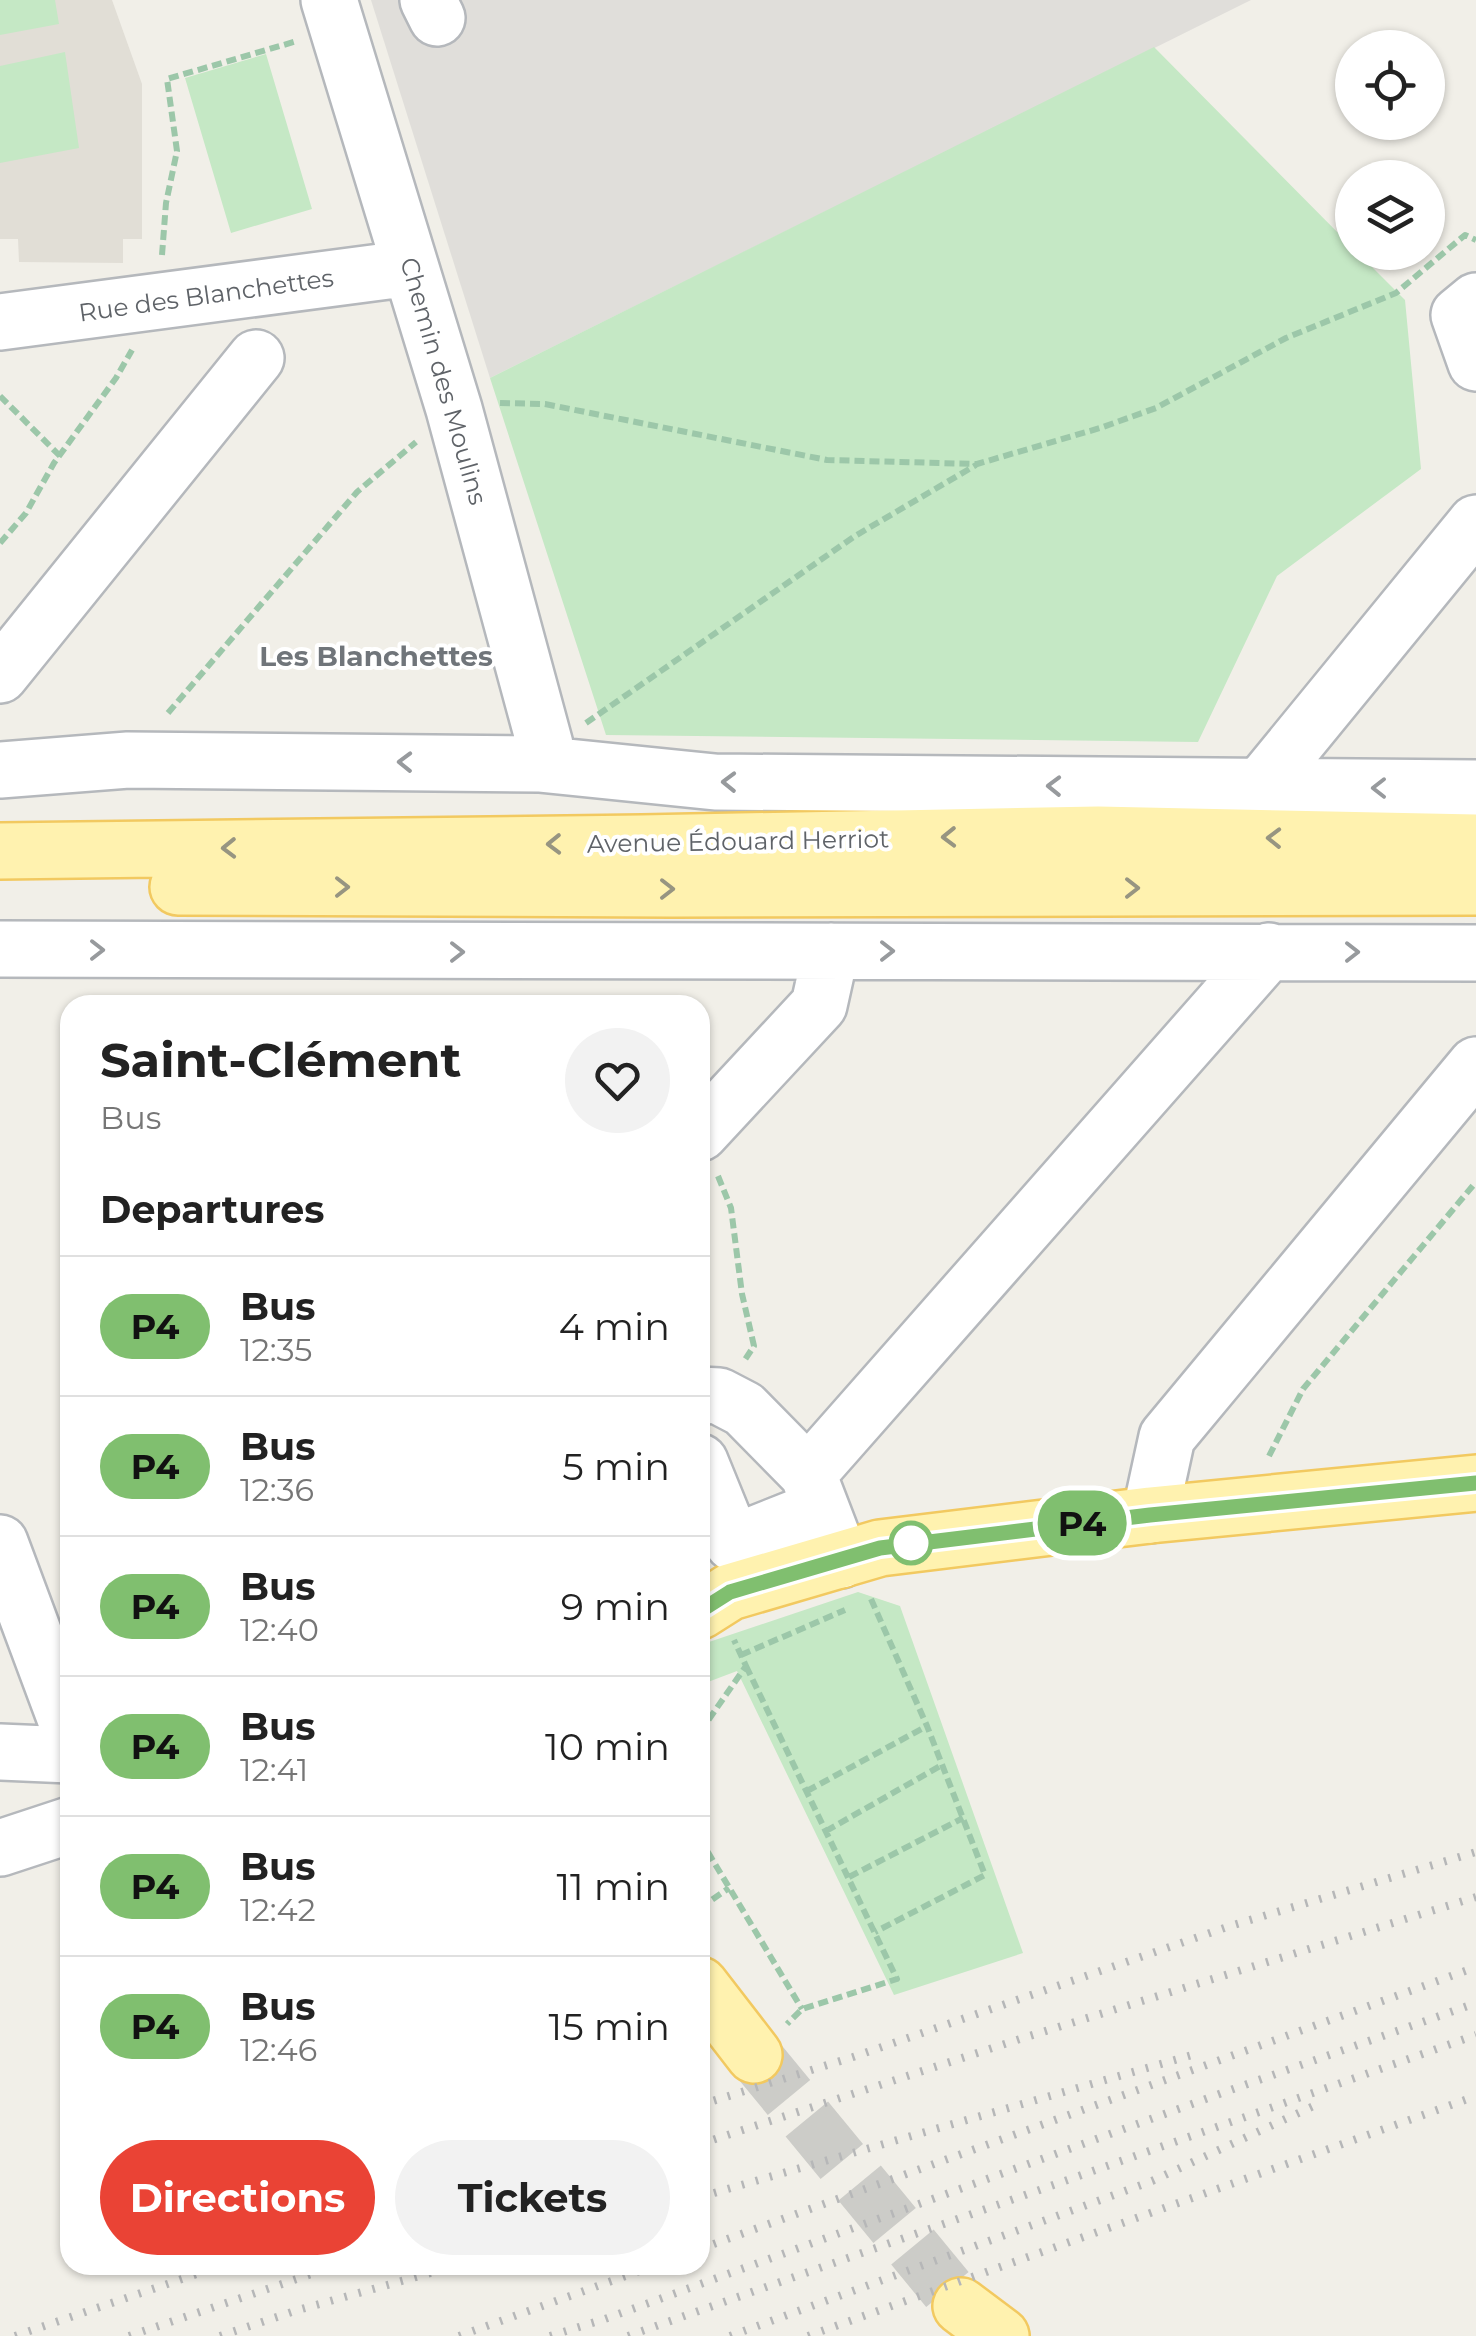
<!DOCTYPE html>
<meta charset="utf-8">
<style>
:root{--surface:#fff;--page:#f2f2f2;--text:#222;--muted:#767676;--line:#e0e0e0;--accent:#ea4335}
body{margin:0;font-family:Montserrat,sans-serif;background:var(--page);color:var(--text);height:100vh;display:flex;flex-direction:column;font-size:38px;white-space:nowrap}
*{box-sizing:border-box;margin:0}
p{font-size:32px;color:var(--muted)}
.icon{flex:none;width:55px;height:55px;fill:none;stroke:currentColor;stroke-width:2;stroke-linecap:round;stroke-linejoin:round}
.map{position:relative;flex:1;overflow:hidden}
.panel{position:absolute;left:60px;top:995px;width:650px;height:1280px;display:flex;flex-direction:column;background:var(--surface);border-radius:30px;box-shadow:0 2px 8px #0004}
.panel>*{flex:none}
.badge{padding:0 20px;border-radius:32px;font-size:35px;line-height:65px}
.controls{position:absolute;left:1335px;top:30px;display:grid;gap:20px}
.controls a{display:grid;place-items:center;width:110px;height:110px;border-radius:50%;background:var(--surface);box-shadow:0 2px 8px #0004;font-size:50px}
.map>.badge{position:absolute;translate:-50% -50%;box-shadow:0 0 0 5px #fff}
h2{padding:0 40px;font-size:38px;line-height:90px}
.round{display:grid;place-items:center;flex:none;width:105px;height:105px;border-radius:52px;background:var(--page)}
.summary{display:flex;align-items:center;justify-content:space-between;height:170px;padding:0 40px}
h1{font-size:48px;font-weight:700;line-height:75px}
.primary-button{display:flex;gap:20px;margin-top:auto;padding:20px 40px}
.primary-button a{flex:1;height:115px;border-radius:60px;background:var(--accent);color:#fff;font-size:40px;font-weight:700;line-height:115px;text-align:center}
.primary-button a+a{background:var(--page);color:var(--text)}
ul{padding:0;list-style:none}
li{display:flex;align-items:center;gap:30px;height:140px;padding:0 40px;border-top:2px solid var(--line)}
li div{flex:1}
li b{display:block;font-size:38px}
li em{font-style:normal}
li .badge{min-width:110px;font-weight:700;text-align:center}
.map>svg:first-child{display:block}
</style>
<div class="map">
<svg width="1476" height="2336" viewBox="0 0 1476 2336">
<rect width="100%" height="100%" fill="#f1efe8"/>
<path fill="#e0deda" d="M371,0H1251L490,378Z"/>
<path fill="#e1ded6" d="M0,0H112L142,84V239H123V263L19,262L18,239H0Z"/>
<path fill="#c5e8c5" d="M0,0H55L59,24L0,35Z
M1154,47L1352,247V252L1358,253L1405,300L1421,469L1277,576L1198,742L606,735L490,378Z
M65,52L79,148L0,163V66Z
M266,54L312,209L231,233L185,78Z
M858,1592L900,1606L1023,1953L894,1995L737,1671L700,1685V1645Z"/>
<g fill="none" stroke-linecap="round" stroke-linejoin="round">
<path stroke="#ccccc8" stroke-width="55" stroke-dasharray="55 28" stroke-linecap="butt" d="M754,2055L961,2306"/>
<g stroke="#b5b8bc" stroke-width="60">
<path id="minor" d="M329,0L454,409L545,745L539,764
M428,0L437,18
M1476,301L1459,315L1476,363
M0,322L411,268
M0,675L256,358
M0,770L128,760L539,764L715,782L1476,788
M1260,787L1476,523
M0,949L1476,953
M700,1133L819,1005L831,951
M700,1395L719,1396L744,1409L808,1474L841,1560
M700,1462L733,1543L821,1508
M808,1474L1269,951
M1150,1515L1167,1437L1476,1065
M0,1543L70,1731
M0,1752L70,1755
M0,1848L70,1825"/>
</g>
<g stroke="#f2c960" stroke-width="60">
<path id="major" d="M0,851L642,843L1098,834L1476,842
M178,887L672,889L1476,887
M700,1611L730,1592L880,1548L1150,1515L1476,1483
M700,1985L754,2055
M961,2306L1001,2336"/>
</g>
<path stroke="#9cc7a9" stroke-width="6" stroke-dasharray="10 5" stroke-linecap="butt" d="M162,255L166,203L177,151L167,79L297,41
M0,396L60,456
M500,403L545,404L827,460L977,464L1100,428L1156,408L1286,338L1396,293L1465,235L1476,240
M0,543L26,513L54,463L116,378L132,350
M168,713L357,492L416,442
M586,723L855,536L976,465
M718,1176L731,1208L742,1294L754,1346L744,1361
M1269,1456L1303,1389L1476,1182
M871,1599L927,1726L985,1875L875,1932
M741,1655L845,1610
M746,1666L897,1979L802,2009L787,2024
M700,1732L746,1666L734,1640
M807,1791L927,1726
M826,1831L942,1765
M700,1839L802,2009
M849,1877L963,1818
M700,1908L729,1888"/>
<use href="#minor" stroke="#fff" stroke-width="55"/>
<use href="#major" stroke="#fff2af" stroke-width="55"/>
<path stroke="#b6b7b8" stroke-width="8" stroke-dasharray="2.5 12" stroke-linecap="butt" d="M700,2105L853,2057L1227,1927L1476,1852
M700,2144L1020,2039L1476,1897
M700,2197L1192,2055
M700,2249L1476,1967
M15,2336L223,2265
M129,2336L338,2265
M220,2336L298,2310L459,2265
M459,2336L656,2265
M550,2336L605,2319L1222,2093L1476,2003
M628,2336L1476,2035
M730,2336L1152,2181L1320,2103
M808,2336L1476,2096"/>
</g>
<defs><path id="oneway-chevron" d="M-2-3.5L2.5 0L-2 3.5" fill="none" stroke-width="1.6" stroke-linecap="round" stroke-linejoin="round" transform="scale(2.5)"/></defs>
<g stroke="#979a9d">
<use href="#oneway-chevron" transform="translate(405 762) rotate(-179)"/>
<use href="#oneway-chevron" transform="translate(729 782) rotate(-179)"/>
<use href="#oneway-chevron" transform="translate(1054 786) rotate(-179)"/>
<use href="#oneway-chevron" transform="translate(1379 788) rotate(-180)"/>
<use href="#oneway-chevron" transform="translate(97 950)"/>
<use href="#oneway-chevron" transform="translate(887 951)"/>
<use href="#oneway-chevron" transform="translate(457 952)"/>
<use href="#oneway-chevron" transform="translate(1352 952)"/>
</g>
<g stroke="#979581">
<use href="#oneway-chevron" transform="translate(949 837) rotate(179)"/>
<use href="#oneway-chevron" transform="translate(1274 838) rotate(-179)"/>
<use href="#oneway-chevron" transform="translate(554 844) rotate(179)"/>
<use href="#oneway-chevron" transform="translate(229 848) rotate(179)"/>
<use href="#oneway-chevron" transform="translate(342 887)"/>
<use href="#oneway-chevron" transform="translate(1132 888)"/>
<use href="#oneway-chevron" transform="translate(667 889)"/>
</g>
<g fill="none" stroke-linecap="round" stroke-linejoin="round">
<g stroke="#fff" stroke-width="22">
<path id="line" d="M700,1611L730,1592L880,1548L1150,1515L1476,1483"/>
</g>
<use href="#line" stroke="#80bf6f" stroke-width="15"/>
</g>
<circle fill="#fff" stroke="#80bf6f" stroke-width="5" cx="911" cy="1543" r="20"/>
<g text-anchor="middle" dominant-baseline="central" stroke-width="8" stroke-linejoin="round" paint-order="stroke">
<g font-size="25" fill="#5f6368" stroke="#fff">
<text transform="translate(206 295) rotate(-8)">Rue des Blanchettes</text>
<text transform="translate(444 381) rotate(74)">Chemin des Moulins</text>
<text transform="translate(738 841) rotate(-1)">Avenue Édouard Herriot</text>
</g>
<g font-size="28" font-weight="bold" fill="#70757a" stroke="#fff">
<text x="376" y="656">Les Blanchettes</text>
</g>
</g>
</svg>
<div class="controls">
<a><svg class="icon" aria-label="locate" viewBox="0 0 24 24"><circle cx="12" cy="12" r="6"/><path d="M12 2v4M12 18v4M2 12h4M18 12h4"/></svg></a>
<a><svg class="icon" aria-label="layers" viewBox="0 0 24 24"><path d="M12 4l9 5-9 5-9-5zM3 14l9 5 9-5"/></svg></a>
</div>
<b class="badge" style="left:1082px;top:1523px;background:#80bf6f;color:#111">P4</b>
<section class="panel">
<div class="summary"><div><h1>Saint-Clément</h1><p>Bus</p></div><a class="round"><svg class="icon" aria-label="heart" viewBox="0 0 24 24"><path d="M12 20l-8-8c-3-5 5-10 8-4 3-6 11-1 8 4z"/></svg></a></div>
<h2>Departures</h2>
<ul>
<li><span class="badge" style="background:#80bf6f;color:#111">P4</span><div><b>Bus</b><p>12:35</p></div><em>4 min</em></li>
<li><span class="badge" style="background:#80bf6f;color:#111">P4</span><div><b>Bus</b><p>12:36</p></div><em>5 min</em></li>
<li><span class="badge" style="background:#80bf6f;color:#111">P4</span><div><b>Bus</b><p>12:40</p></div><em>9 min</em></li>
<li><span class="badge" style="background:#80bf6f;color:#111">P4</span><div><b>Bus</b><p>12:41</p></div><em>10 min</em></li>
<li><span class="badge" style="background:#80bf6f;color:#111">P4</span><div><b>Bus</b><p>12:42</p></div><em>11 min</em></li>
<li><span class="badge" style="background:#80bf6f;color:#111">P4</span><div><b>Bus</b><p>12:46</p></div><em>15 min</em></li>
</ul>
<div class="primary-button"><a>Directions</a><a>Tickets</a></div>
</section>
</div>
